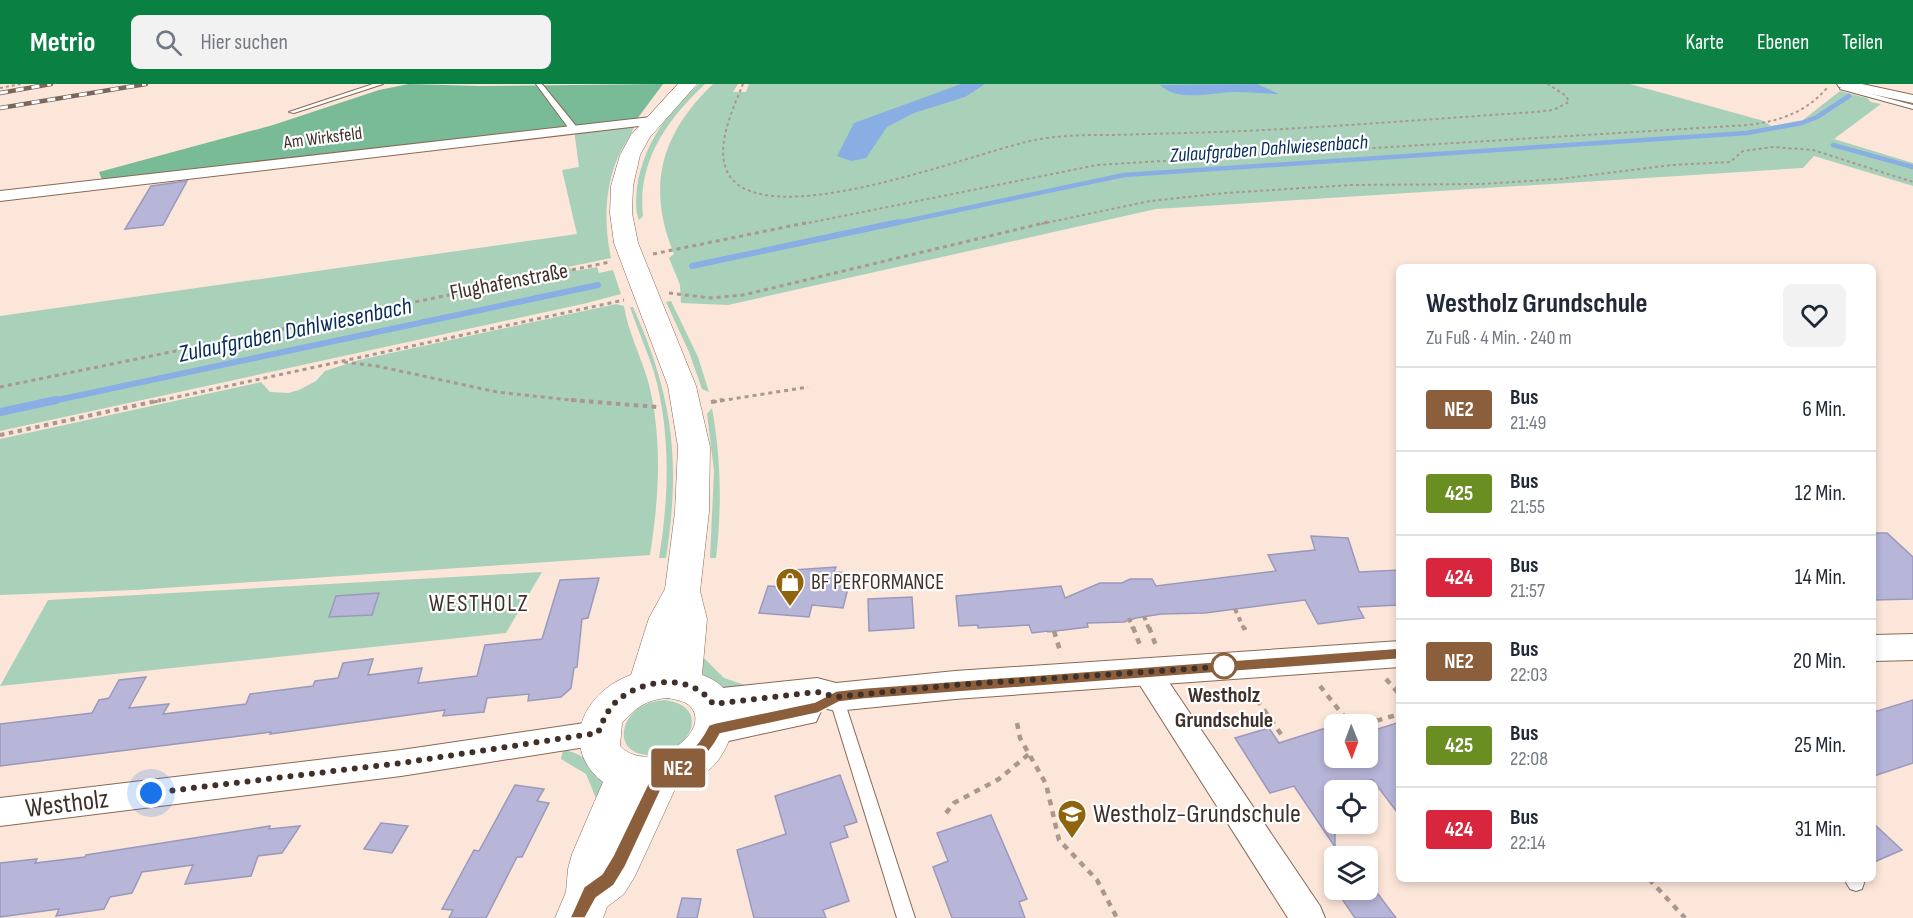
<!DOCTYPE html>
<html lang="de">
<meta charset="utf-8">
<style>
:root{--surface:#fff;--page:#f2f2f3;--text:#1f2937;--muted:#747a83;--line:#e0e1e3;--accent:#0b8043}
body{margin:0;font-family:"Sofia Sans Condensed",sans-serif;background:var(--page);color:var(--text);height:100vh;display:flex;flex-direction:column;font-size:22px;white-space:nowrap}
*{box-sizing:border-box;margin:0}
p{font-size:20px;color:var(--muted)}
.icon{flex:none;width:33px;height:33px;fill:none;stroke:currentColor;stroke-width:2;stroke-linecap:round;stroke-linejoin:round}
.map{position:relative;flex:1;overflow:hidden}
.panel{position:absolute;left:1396px;top:180px;width:480px;height:618px;display:flex;flex-direction:column;background:var(--surface);border-radius:9px;box-shadow:0 3px 9px #0003}
.panel>*{flex:none}
.badge{padding:0 12px;border-radius:4px;font-size:21px;line-height:39px}
.needle{width:39px;rotate:179deg}
.fabs{position:absolute;left:1324px;top:630px;display:grid;gap:12px}
.fabs a{display:grid;place-items:center;width:54px;height:54px;border-radius:9px;background:var(--surface);box-shadow:0 3px 9px #0003;font-size:30px}
.you{position:absolute;width:30px;height:30px;margin:-15px;border:4px solid #fff;border-radius:50%;background:#1a73e8;box-shadow:0 0 0 9px #1a73e833}
.map>.badge{position:absolute;translate:-50% -50%;box-shadow:0 0 0 3px #fff}
.round{display:grid;place-items:center;flex:none;width:63px;height:63px;border-radius:9px;background:var(--page)}
.overview{display:flex;align-items:center;justify-content:space-between;height:102px;padding:0 30px}
h1{font-size:28px;font-weight:700;line-height:45px}
ul{padding:0;list-style:none}
li{display:flex;align-items:center;gap:18px;height:84px;padding:0 30px;border-top:2px solid var(--line)}
li div{flex:1}
li b{display:block;font-size:22px}
li em{font-style:normal}
li .badge{min-width:66px;font-weight:700;text-align:center}
header{display:flex;align-items:center;gap:36px;box-sizing:border-box;height:84px;padding:0 30px;background:var(--accent);color:#fff}
header strong{font-size:28px}
nav{display:flex;gap:33px;margin-inline-start:auto;font-size:21px}
.search{width:420px;height:54px;background:var(--page);display:flex;align-items:center;gap:15px;box-sizing:border-box;padding:0 21px;border-radius:9px;color:var(--muted);font-size:22px}
.map>svg:first-child{display:block}
</style>
<header>
<strong>Metrio</strong>
<div class="search"><svg class="icon" aria-label="search" viewBox="0 0 24 24"><circle cx="10" cy="10" r="6"/><path d="M15 15l6 6"/></svg>Hier suchen</div>
<nav><a>Karte</a><a>Ebenen</a><a>Teilen</a></nav>
</header>
<div class="map">
<svg width="1913" height="834" viewBox="0 0 1913 834">
<rect width="100%" height="100%" fill="#fce6d9"/>
<path fill="#a9d1ba" d="M699,0H705C667,36 637,77 643,132L639,136C635,127 636,115 637,104C643,61 667,28 699,0Z
M713,0H738L733,8H746L749,0H1630L1764,37L1771,42L1803,36L1840,7L1867,14L1871,18L1881,20L1834,55L1913,79V102L1814,72L1803,84L1156,125L728,221L681,219L680,201L669,174L674,170C646,102 661,50 713,0Z
M634,42C633,49 622,64 618,73C604,106 604,141 611,174L568,183L575,187L597,183L599,189L613,186L621,210L587,219L0,347V232L577,150L562,86L579,83L574,46Z
M671,217L698,273L709,308L702,305L689,268L666,218Z
M616,220L624,222C628,248 641,272 648,297C663,354 659,414 650,471L135,506L0,511V355L257,299L261,298L270,308L288,309L299,306L316,297L325,287L359,276Z
M630,223H633C673,312 681,377 666,474H659C669,413 671,349 654,288C647,266 637,245 630,223Z
M712,324C721,374 722,423 716,474H710L714,387L707,330Z
M542,488L506,549L0,602L48,516Z
M702,572L724,594L748,602L730,609C711,598 698,597 702,572Z
M664,616C720,623 681,681 641,670C614,663 622,633 642,622C649,618 657,617 664,616Z
M563,666C583,669 592,680 604,695L597,717L586,690L561,675Z"/>
<path fill="#78bb96" d="M409,0L479,2L663,0L637,35L102,96L99,88L273,41L379,6Z"/>
<path fill="#88aee3" d="M961,0H985L965,13L914,29L887,43L866,74L851,77L837,72L854,39Z
M1257,0L1279,10C1265,10 1251,8 1236,8C1213,8 1178,19 1160,1Z"/>
<g fill="none" stroke-linecap="round" stroke-linejoin="round">
<path stroke="#88aee3" stroke-width="4.5" d="M1833,61L1913,83
M892,140L1124,91L1747,49L1802,39L1817,33L1849,12"/>
<path stroke="#88aee3" stroke-width="6" d="M692,182L899,138
M48,318L598,201"/>
<path stroke="#88aee3" stroke-width="8" d="M0,328L56,316"/>
</g>
<path fill="#b7b5d8" stroke="#9b99bb" stroke-width="1.5" d="M187,97L163,141L125,145L151,102Z
M1874,449H1887L1913,473V515L1874,516Z
M1311,452L1348,454L1359,488L1400,486V521L1358,523L1364,534L1318,540L1305,516L1205,529L1161,530L1136,534L1124,538L1087,539L1088,543L1048,548V547L1032,549L1029,541L978,544V541L959,542L956,512L1061,502L1065,514L1100,499H1122L1130,495H1152L1156,502L1276,487L1268,471L1315,466Z
M836,483L834,488L852,489L843,524L812,521L809,533L759,529L768,502L787,503L793,486Z
M599,494L588,534L582,535L577,583L574,584L571,604L561,613L528,617L529,610L487,614L484,628L443,632L445,626L270,650L271,648L0,682V640L92,629L99,616L109,614L119,596L146,593L129,624L169,620L163,630L246,620L250,610L313,602L315,597L338,594L343,579L373,575L368,591L422,584L418,599L477,592L485,561L542,555L560,496Z
M379,509L372,531L329,533L336,512Z
M912,513L914,544L869,547L868,515Z
M1913,616V679L1874,692V628Z
M1400,638V732L1372,695L1335,706V763L1294,702L1270,709L1235,654L1269,644L1279,659L1335,641V674H1368V648Z
M840,691L857,738L844,742L848,753L830,759L849,817L823,826L826,834H754L737,766L786,750L775,712Z
M515,701L544,705L537,717L549,719L522,773H517L486,834H449L453,826L442,825L474,766L479,767Z
M991,731L1027,815L1019,818L1025,834H952L933,783L948,777L937,749Z
M381,739L408,742L392,769L364,765Z
M1874,740L1902,766L1874,778Z
M270,742L269,745L300,742L282,769L258,772L251,792L185,800L193,781L142,788L132,809L110,813L104,825L56,832L59,825L0,833V779L37,775L35,779L85,773L86,771Z
M1336,806H1375L1396,834H1355Z
M682,814L701,815L697,834H677Z"/>
<g fill="none" stroke-linecap="round" stroke-linejoin="round">
<g stroke="#886957" stroke-width="2">
<path id="service" d="M373,0H383L294,29L289,28Z
M536,0H542L576,42V46H570Z
M1842,0H1848L1846,3L1913,21V25L1840,5Z
M836,607L841,609L843,613L915,834H897L829,613L831,609Z
M1844,795H1863L1864,799L1862,805L1856,807L1850,805Z"/>
</g>
<g stroke="#886957" stroke-width="2">
<path id="minor" d="M1837,0H1862L1913,11V19L1839,3Z
M651,33L658,37L656,40L0,117V107Z
M1146,576L1156,579L1320,822L1325,834H1288L1136,595L1132,587L1136,579Z
M598,637L609,640L613,649L609,658L598,661L401,692L0,742V714L401,666Z"/>
</g>
<g stroke="#886957" stroke-width="2">
<path id="tertiary" d="M1913,550V576L1874,577V551Z
M1400,557V583L955,615L836,627L819,623L821,627L816,638L715,660L702,656L696,645L702,634L707,633L700,630L695,620L700,610L713,605L817,594L836,599L955,587Z"/>
</g>
<g stroke="#886957" stroke-width="1">
<path id="secondary" d="M678,0H697L650,53L640,71L633,102L632,129L638,159L696,302L710,363L709,428L700,507L707,535L702,591C745,605 739,650 716,679C706,691 691,697 676,703L635,792L624,810L607,823L603,834H555L566,808L568,785L572,770L603,698C595,692 590,686 585,677C567,640 596,603 631,591L649,534L665,505L675,428L678,363L668,302L614,159L610,129L611,102L620,71L631,51ZM668,614C677,616 688,617 693,626C708,651 649,692 620,662L622,639C635,624 647,615 668,614Z"/>
</g>
<path stroke="#aa978d" stroke-width="2" stroke-dasharray="3 3" stroke-linecap="butt" d="M743,0C732,27 706,80 740,102C795,138 964,73 1026,58C1054,51 1084,51 1113,51C1148,50 1183,49 1218,48C1324,44 1430,35 1535,28L1553,26L1569,18L1566,12L1548,0
M0,4L21,0
M803,140L1097,81L1748,41C1780,37 1805,29 1827,4
M1041,140L1150,117L1225,109L1351,101L1481,100L1560,95L1671,81L1730,78L1743,67L1773,63L1813,66L1913,98"/>
<path stroke="#aa978d" stroke-width="3" stroke-dasharray="4 4" stroke-linecap="butt" d="M653,170L810,138
M669,209L711,214L743,211L1048,138
M344,278L377,282L497,308L588,318
M0,303L610,178
M154,318L624,216
M713,318L808,303"/>
<path stroke="#aa978d" stroke-width="4" stroke-dasharray="4.5 4.5" stroke-linecap="butt" d="M571,316L657,323
M711,318L723,316
M0,351L161,316
M1235,525L1244,545
M1144,532L1149,545
M1129,534L1133,545"/>
<path stroke="#aa978d" stroke-width="4.5" stroke-dasharray="6 6" stroke-linecap="butt" d="M1133,543L1141,564
M1149,543L1156,562
M1244,543L1245,546
M1054,547L1061,570
M1386,595L1400,611
M1320,602L1350,640
M1250,606L1283,653
M1017,639L1020,654L1046,700L1059,756L1097,796L1117,834
M1365,640L1400,630
M946,729L954,719L999,695L1029,670
M1649,795L1685,834"/>
<use href="#service" fill="#fff" fill-rule="evenodd"/>
<use href="#minor" fill="#fff" fill-rule="evenodd"/>
<use href="#tertiary" fill="#fff" fill-rule="evenodd"/>
<use href="#secondary" fill="#fff" fill-rule="evenodd"/>
<g stroke="#77675e" stroke-width="4.5">
<path id="rail" d="M0,9L51,0
M0,24L146,0"/>
</g>
<use href="#rail" stroke="#fff" stroke-width="3" stroke-dasharray="8" stroke-linecap="butt"/>
</g>
<path fill="#8b5e3c" stroke="#fff" stroke-width="1.5" d="M1400,564L1406,570L1400,575L864,615L839,618L818,629L720,650C708,674 691,686 666,695L625,783L614,801L596,814L585,834H570L584,803L602,790L613,772L655,685C683,676 696,667 709,641L715,639L815,618L836,607L864,604Z"/>
<g fill="none" stroke-linecap="round" stroke-linejoin="round">
<path stroke="#3f3129" stroke-width="6" stroke-dasharray="0 10.8" d="M151,709L401,679L598,649C603,637 607,626 617,617C643,594 692,589 713,620L817,608L836,613L955,601L1231,582H1224"/>
</g>
<defs>
<g id="shop-pin" transform="scale(1.5)"><path d="M0 17L-7.5 6A9.5 9.5 0 1 1 7.5 6Z" fill="#90640c" stroke="#fff"/><path d="M-5-2.5h2.3a2.7 3.5 0 0 1 5.4 0H5L5.5 6h-11ZM-1.5-2.5h3a1.5 2.3 0 0 0-3 0Z" fill="#fff"/></g>
<g id="school-pin" transform="scale(1.5)"><path d="M0 17L-7.5 6A9.5 9.5 0 1 1 7.5 6Z" fill="#90640c" stroke="#fff"/><path d="M0-5L7-2L0 1L-7-2ZM-4 1L0 2.5L4 1V4Q0 6-4 4Z" fill="#fff"/></g>
</defs>
<g fill-rule="evenodd">
<use href="#shop-pin" x="790" y="498"/>
<use href="#school-pin" x="1072" y="730"/>
</g>
<circle fill="#fff" stroke="#8b5e3c" stroke-width="3" cx="1224" cy="582" r="12"/>
<g text-anchor="middle" dominant-baseline="central" stroke-width="4.5" stroke-linejoin="round" paint-order="stroke">
<g font-size="18" fill="#3f3129" stroke="#fff">
<text transform="translate(323 54) rotate(-7)">Am Wirksfeld</text>
</g>
<g font-size="20" font-style="italic" fill="#052c5a" stroke="#fff">
<text transform="translate(1269 65) rotate(-4)">Zulaufgraben Dahlwiesenbach</text>
</g>
<g font-size="22" fill="#3f3129" stroke="#fff">
<text transform="translate(509 198) rotate(-11)">Flughafenstraße</text>
</g>
<g font-size="22" fill="#3f3129" stroke="#fff" text-anchor="start">
<text x="811" y="498">BF PERFORMANCE</text>
</g>
<g font-size="22" font-weight="bold" fill="#3f3129" stroke="#fff">
<text x="1224" y="611">Westholz<tspan x="1224" dy="25">Grundschule</tspan></text>
</g>
<g font-size="24" font-style="italic" fill="#052c5a" stroke="#fff">
<text transform="translate(295 246) rotate(-12)">Zulaufgraben Dahlwiesenbach</text>
</g>
<g font-size="24" letter-spacing="1.5" fill="#3f3129" stroke="#fff">
<text x="479" y="519">WESTHOLZ</text>
</g>
<g font-size="27" fill="#3f3129" stroke="#fff">
<text transform="translate(67 720) rotate(-7)">Westholz</text>
</g>
<g font-size="27" fill="#3f3129" stroke="#fff" text-anchor="start">
<text x="1093" y="730">Westholz-Grundschule</text>
</g>
</g>
</svg>
<div class="fabs">
<a><svg class="needle" viewBox="-14 -14 28 28"><path d="M0-13l5 13h-10z" fill="#e53935"/><path d="M0 13l5-13h-10z" fill="#747a83"/></svg></a>
<a><svg class="icon" aria-label="locate" viewBox="0 0 24 24"><circle cx="12" cy="12" r="6"/><path d="M12 2v4M12 18v4M2 12h4M18 12h4"/></svg></a>
<a><svg class="icon" aria-label="layers" viewBox="0 0 24 24"><path d="M12 4l9 5-9 5-9-5zM3 14l9 5 9-5"/></svg></a>
</div>
<div class="you" style="left:151px;top:709px"></div>
<b class="badge" style="left:678px;top:684px;background:#8b5e3c;color:#fff">NE2</b>
<section class="panel">
<div class="overview"><div><h1>Westholz Grundschule</h1><p>Zu Fuß · 4 Min. · 240 m</p></div><a class="round"><svg class="icon" aria-label="heart" viewBox="0 0 24 24"><path d="M12 20l-8-8c-3-5 5-10 8-4 3-6 11-1 8 4z"/></svg></a></div>
<ul>
<li><span class="badge" style="background:#8b5e3c;color:#fff">NE2</span><div><b>Bus</b><p>21:49</p></div><em>6 Min.</em></li>
<li><span class="badge" style="background:#6b8e23;color:#fff">425</span><div><b>Bus</b><p>21:55</p></div><em>12 Min.</em></li>
<li><span class="badge" style="background:#d7263d;color:#fff">424</span><div><b>Bus</b><p>21:57</p></div><em>14 Min.</em></li>
<li><span class="badge" style="background:#8b5e3c;color:#fff">NE2</span><div><b>Bus</b><p>22:03</p></div><em>20 Min.</em></li>
<li><span class="badge" style="background:#6b8e23;color:#fff">425</span><div><b>Bus</b><p>22:08</p></div><em>25 Min.</em></li>
<li><span class="badge" style="background:#d7263d;color:#fff">424</span><div><b>Bus</b><p>22:14</p></div><em>31 Min.</em></li>
</ul>
</section>
</div>
